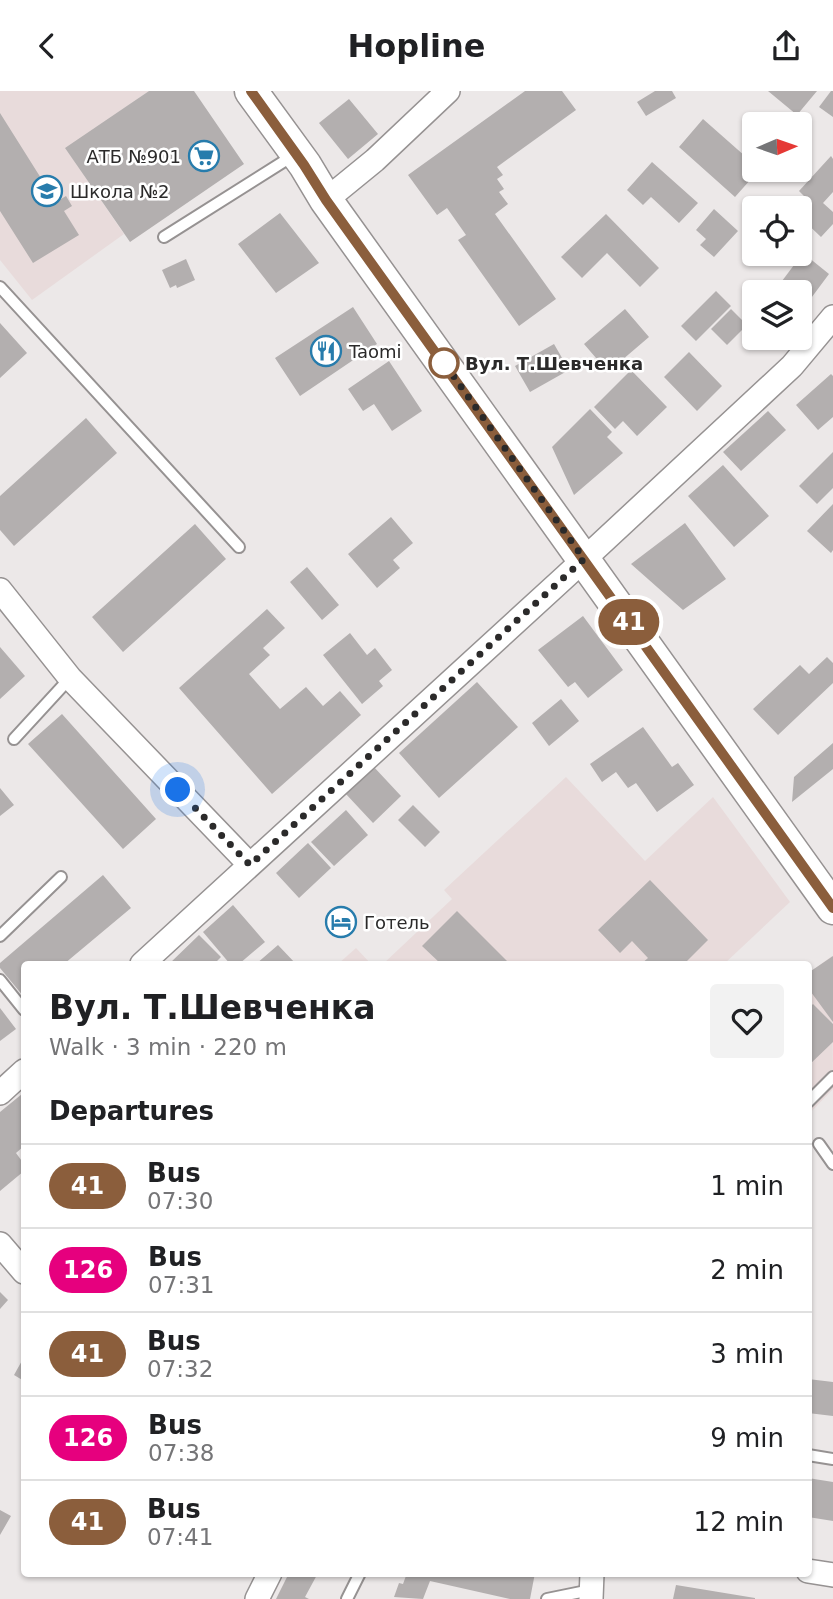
<!DOCTYPE html>
<meta charset="utf-8">
<style>
:root{--surface:#fff;--page:#f2f2f2;--text:#202124;--muted:#757577;--line:#e0e0e0}
body{margin:0;font-family:"DejaVu Sans",sans-serif;background:var(--page);color:var(--text);height:100vh;display:flex;flex-direction:column;font-size:26px;white-space:nowrap}
*{box-sizing:border-box;margin:0}
p{font-size:23px;color:var(--muted)}
.icon{flex:none;width:38px;height:38px;fill:none;stroke:currentColor;stroke-width:2;stroke-linecap:round;stroke-linejoin:round}
.map{position:relative;flex:1;overflow:hidden}
.details{position:absolute;left:21px;top:870px;width:791px;height:616px;display:flex;flex-direction:column;background:var(--surface);border-radius:7px;box-shadow:0 2px 5px #0004}
.details>*{flex:none}
.badge{padding:0 14px;border-radius:23px;font-size:24px;line-height:46px}
.needle{width:46px;rotate:88deg}
.buttons{position:absolute;left:742px;top:21px;display:grid;gap:14px}
.buttons a{display:grid;place-items:center;width:70px;height:70px;border-radius:7px;background:var(--surface);box-shadow:0 2px 5px #0004;font-size:35px}
.you{position:absolute;width:35px;height:35px;margin:-18px;border:5px solid #fff;border-radius:50%;background:#1a73e8;box-shadow:0 0 0 10px #1a73e833}
.map>.badge{position:absolute;translate:-50% -50%;box-shadow:0 0 0 4px #fff}
h2{padding:0 28px;font-size:26px;line-height:63px}
.round{display:grid;place-items:center;flex:none;width:74px;height:74px;border-radius:7px;background:var(--page)}
.summary{display:flex;align-items:center;justify-content:space-between;height:119px;padding:0 28px}
h1{font-size:33px;font-weight:800;line-height:52px}
ul{padding:0;list-style:none}
li{display:flex;align-items:center;gap:21px;height:84px;padding:0 28px;border-top:2px solid var(--line)}
li div{flex:1}
li b{display:block;font-size:26px}
li em{font-style:normal}
li .badge{min-width:77px;font-weight:700;text-align:center}
header{display:flex;justify-content:space-between;align-items:center;height:91px;padding:0 28px;background:var(--surface);font-size:32px;font-weight:800}
.map>svg:first-child{display:block}
</style>
<header><svg class="icon" aria-label="back" viewBox="0 0 24 24"><path d="M15 5l-7 7 7 7"/></svg>Hopline<svg class="icon" aria-label="share" viewBox="0 0 24 24"><path d="M12 15V3M7 8l5-5 5 5M5 13v7h14v-7"/></svg></header>
<div class="map">
<svg width="833" height="1508" viewBox="0 0 833 1508">
<rect width="100%" height="100%" fill="#ece8e8"/>
<path fill="#e8dbdb" d="M0,0H149L66,58L124,143L32,209L0,169Z
M566,686L645,770L713,706L790,811L724,873H383L452,808L444,799Z
M356,857L371,873H338Z
M832,865L833,998L809,1023V882Z"/>
<path fill="#b3afaf" d="M149,0H194L244,73L130,151L65,57Z
M525,0H562L576,19L497,76L503,84L497,88L504,98L499,101L508,113L495,123L556,208L519,235L458,149L466,144L447,117L437,124L408,84Z
M655,0H672L676,7L646,25L637,11Z
M768,0H817L797,24Z
M831,0H833V26L819,16Z
M349,8L378,43L348,68L319,32Z
M0,22L56,111L66,105L72,115L64,120L79,144L33,172L0,120Z
M703,28L754,73V79H759L735,106L679,56Z
M831,65L833,68V101L823,112L833,121V133L821,146L800,126L812,113L799,100Z
M652,71L698,112L679,132L651,106L643,114L627,99Z
M714,118L738,140L714,166L700,154L706,148L696,139Z
M280,122L319,172L276,202L238,153Z
M606,123L659,177L640,196L607,162L582,187L561,166Z
M803,162L829,183L803,218L800,216V201H781L776,198Z
M186,168L195,189L177,197L176,194L170,197L162,179Z
M716,200L731,215L696,250L681,235Z
M353,216L377,253L300,305L275,267Z
M625,218L649,246L608,281L584,253Z
M731,218L747,234L727,254L711,238Z
M0,232L27,262L0,287Z
M554,253L569,279L530,301L515,275Z
M689,261L722,295L697,320L664,286Z
M389,270L422,320L392,340L374,313L363,320L348,298Z
M631,279L667,316L637,345L623,330L615,338L594,316Z
M831,283L833,285V326L818,339L796,314Z
M590,318L612,341L607,346L623,362L574,404L552,356Z
M768,320L786,339L741,380L723,361Z
M86,327L117,362L14,455L0,439V405Z
M833,361V397L817,413L799,395Z
M723,374L769,425L734,456L688,405Z
M833,413V459L831,462L807,440Z
M391,426L413,452L393,469L400,477L377,497L348,463Z
M685,432L726,488L683,519L631,473Z
M195,433L226,468L123,561L92,526Z
M307,476L339,514L322,529L290,491Z
M267,518L285,537L263,557L270,564L249,583L280,618L306,596L323,615L340,600L361,624L272,703L179,597Z
M583,525L623,579L588,607L575,591L568,596L538,559Z
M350,542L367,564L375,557L392,579L379,590L383,595L362,613L323,564Z
M0,556L25,585L0,608Z
M827,566L833,572V592L778,644L753,618L800,574L809,583Z
M477,591L518,636L439,707L399,662Z
M561,608L579,630L549,655L532,632Z
M62,623L156,728L123,758L28,653Z
M643,636L672,676L678,672L694,694L657,721L636,692L628,697L616,681L602,691L590,673Z
M833,652V678L792,711L794,686Z
M373,675L401,705L373,732L345,702Z
M0,697L14,714L0,725Z
M413,714L440,741L425,756L398,729Z
M346,719L368,744L334,775L311,751Z
M308,752L331,777L299,807L276,782Z
M103,784L131,817L64,873H24V906L0,877V872Z
M650,789L708,849L684,873H641L648,867L632,850L620,862L598,839Z
M233,814L265,851L239,873H230L203,841Z
M457,820L510,873H441L422,855Z
M199,844L221,866L214,873H169Z
M278,854L296,873H256Z
M833,865V931L808,897V882Z
M813,913L833,933V951L808,975V918Z
M0,917L16,938L0,950Z
M22,1003L24,1005V1055L16,1062L24,1073V1080L0,1100V1021Z
M0,1201L8,1209L0,1218Z
M24,1266V1290L14,1284Z
M808,1288L833,1291V1325L808,1322Z
M808,1387L833,1391V1430L808,1426Z
M0,1419L11,1425L0,1444Z
M289,1482H318L305,1506L309,1508H276Z
M407,1482H535L530,1508H510L430,1490L423,1508L394,1506L399,1492L403,1493Z
M676,1494L755,1507V1508H673Z"/>
<g fill="none" stroke-linecap="round" stroke-linejoin="round">
<g stroke="#969292" stroke-width="14">
<path id="service" d="M164,146L294,64
M0,196L239,456
M14,648L70,587
M0,845L61,786
M0,889L24,919
M808,1011L833,986
M819,1053L833,1073
M808,1364L833,1368
M347,1508L360,1482
M547,1508L591,1499"/>
</g>
<g stroke="#969292" stroke-width="26">
<path id="minor" d="M326,109L375,69L448,0
M0,499L70,587L250,774
M142,873L565,486L792,275L833,226
M0,1002L24,980
M0,1153L24,1181
M808,1480L833,1484
M257,1508L270,1482
M591,1508L592,1482"/>
</g>
<g stroke="#969292" stroke-width="35">
<path id="secondary" d="M251,0L305,74L326,109L833,817"/>
</g>
<use href="#service" stroke="#fff" stroke-width="10"/>
<use href="#minor" stroke="#fff" stroke-width="23"/>
<use href="#secondary" stroke="#fff" stroke-width="32"/>
</g>
<g fill="none" stroke-linecap="round" stroke-linejoin="round">
<g stroke="#fff" stroke-width="16">
<path id="line" d="M251,0L304,74L326,109L833,817"/>
</g>
<use href="#line" stroke="#8b5e3c" stroke-width="10"/>
<path stroke="#2b2a2a" stroke-width="7" stroke-dasharray="0 12.6" d="M178,699L250,774L584,468L440,266L444,272"/>
</g>
<defs>
<g id="supermarket-ring" transform="scale(1.575)"><circle r="9.5" fill="#fff" stroke="#277cac" stroke-width="1.5"/><path d="M-6-5.5h2.5l.6 2H6L4.5 2H-2.5L-4.4-4H-6ZM-1.5 3.2a1.3 1.3 0 1 0 .1 0ZM3 3.2a1.3 1.3 0 1 0 .1 0Z" fill="#277cac"/></g>
<g id="school-ring" transform="scale(1.575)"><circle r="9.5" fill="#fff" stroke="#277cac" stroke-width="1.5"/><path d="M0-5L7-2L0 1L-7-2ZM-4 1L0 2.5L4 1V4Q0 6-4 4Z" fill="#277cac"/></g>
<g id="restaurant-ring" transform="scale(1.575)"><circle r="9.5" fill="#fff" stroke="#277cac" stroke-width="1.5"/><path d="M-5-6h1v4h1v-4h1v4h1v-4h1v5L-1.5 .5V6h-2V.5L-5-1ZM5-6V6H3V1.5H1.5Q1.5-4 5-6Z" fill="#277cac"/></g>
<g id="hotel-ring" transform="scale(1.575)"><circle r="9.5" fill="#fff" stroke="#277cac" stroke-width="1.5"/><path d="M-6-4.5h1.5V1H6V5H4.5V3h-9V5H-6ZM-4 0a1.8 1.8 0 1 1 3.6 0ZM.5 0V-2.5h3Q6-2.5 6 0Z" fill="#277cac"/></g>
</defs>
<g fill-rule="evenodd">
<use href="#supermarket-ring" x="204" y="65"/>
<use href="#school-ring" x="47" y="100"/>
<use href="#restaurant-ring" x="326" y="260"/>
<use href="#hotel-ring" x="341" y="831"/>
</g>
<circle fill="#fff" stroke="#8b5e3c" stroke-width="3.5" cx="444" cy="272" r="14"/>
<g text-anchor="middle" dominant-baseline="central" stroke-width="5" stroke-linejoin="round" paint-order="stroke">
<g font-size="18" fill="#2b2a2a" stroke="#fff" text-anchor="start">
<text x="181" y="65" text-anchor="end">АТБ №901</text>
<text x="70" y="100">Школа №2</text>
<text x="349" y="260">Taomi</text>
<text x="364" y="831">Готель</text>
</g>
<g font-size="18" font-weight="bold" fill="#2b2a2a" stroke="#fff" text-anchor="start">
<text x="465" y="272">Вул. Т.Шевченка</text>
</g>
</g>
</svg>
<div class="buttons">
<a><svg class="needle" viewBox="-14 -14 28 28"><path d="M0-13l5 13h-10z" fill="#e53935"/><path d="M0 13l5-13h-10z" fill="#757577"/></svg></a>
<a><svg class="icon" aria-label="locate" viewBox="0 0 24 24"><circle cx="12" cy="12" r="6"/><path d="M12 2v4M12 18v4M2 12h4M18 12h4"/></svg></a>
<a><svg class="icon" aria-label="layers" viewBox="0 0 24 24"><path d="M12 4l9 5-9 5-9-5zM3 14l9 5 9-5"/></svg></a>
</div>
<div class="you" style="left:178px;top:699px"></div>
<b class="badge" style="left:629px;top:531px;background:#8b5e3c;color:#fff">41</b>
<section class="details">
<div class="summary"><div><h1>Вул. Т.Шевченка</h1><p>Walk · 3 min · 220 m</p></div><a class="round"><svg class="icon" aria-label="heart" viewBox="0 0 24 24"><path d="M12 20l-8-8c-3-5 5-10 8-4 3-6 11-1 8 4z"/></svg></a></div>
<h2>Departures</h2>
<ul>
<li><span class="badge" style="background:#8b5e3c;color:#fff">41</span><div><b>Bus</b><p>07:30</p></div><em>1 min</em></li>
<li><span class="badge" style="background:#e6007e;color:#fff">126</span><div><b>Bus</b><p>07:31</p></div><em>2 min</em></li>
<li><span class="badge" style="background:#8b5e3c;color:#fff">41</span><div><b>Bus</b><p>07:32</p></div><em>3 min</em></li>
<li><span class="badge" style="background:#e6007e;color:#fff">126</span><div><b>Bus</b><p>07:38</p></div><em>9 min</em></li>
<li><span class="badge" style="background:#8b5e3c;color:#fff">41</span><div><b>Bus</b><p>07:41</p></div><em>12 min</em></li>
</ul>
</section>
</div>
